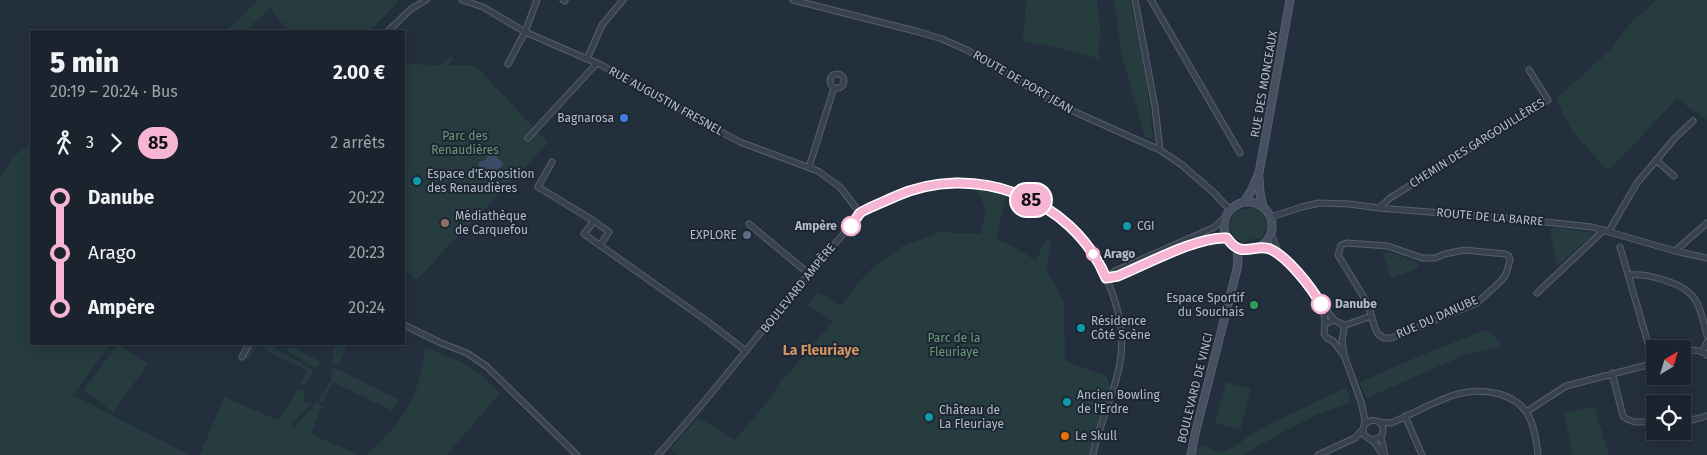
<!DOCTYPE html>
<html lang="fr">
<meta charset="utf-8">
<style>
:root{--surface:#1b232e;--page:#242b36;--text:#f1f3f6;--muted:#a0a4aa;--line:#39404a}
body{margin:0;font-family:"Fira Sans",sans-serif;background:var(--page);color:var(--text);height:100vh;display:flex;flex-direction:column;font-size:19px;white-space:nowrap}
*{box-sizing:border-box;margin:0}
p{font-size:16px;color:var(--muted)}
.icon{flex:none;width:28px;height:28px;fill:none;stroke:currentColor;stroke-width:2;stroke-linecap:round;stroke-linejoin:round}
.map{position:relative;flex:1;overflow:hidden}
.side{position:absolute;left:30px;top:30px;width:375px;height:315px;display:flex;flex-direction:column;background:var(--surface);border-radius:0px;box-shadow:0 2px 12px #0003,0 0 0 1px var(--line)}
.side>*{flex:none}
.badge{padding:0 10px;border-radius:16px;font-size:18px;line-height:32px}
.needle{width:32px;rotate:38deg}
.buttons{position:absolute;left:1646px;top:340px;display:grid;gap:10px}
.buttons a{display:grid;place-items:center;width:45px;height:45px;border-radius:0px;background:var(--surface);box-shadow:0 2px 12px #0003,0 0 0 1px var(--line);font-size:25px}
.map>.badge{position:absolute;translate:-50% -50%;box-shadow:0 0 0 2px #fff}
.legs{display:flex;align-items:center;gap:8px;height:55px;padding:0 20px;font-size:16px}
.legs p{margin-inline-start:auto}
.summary{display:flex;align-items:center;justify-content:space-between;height:85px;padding:0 20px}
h1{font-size:28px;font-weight:800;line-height:38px}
ul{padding:0 20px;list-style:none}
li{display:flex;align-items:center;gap:18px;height:55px;font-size:19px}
li i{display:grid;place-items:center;width:8px;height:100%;margin:0 6px;background:currentColor}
li i::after{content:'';width:12px;height:12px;margin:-6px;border:4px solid;border-radius:50%;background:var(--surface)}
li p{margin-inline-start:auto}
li:first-child i{background:linear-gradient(#0000 50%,currentColor 0)}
li:last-child i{background:linear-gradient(currentColor 50%,#0000 0)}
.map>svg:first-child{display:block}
</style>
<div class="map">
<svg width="1707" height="455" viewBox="0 0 1707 455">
<rect width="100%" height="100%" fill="#242f3e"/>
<path fill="#263c3f" d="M258,0H399L370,31H287L271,8L245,31H226Z
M1026,0H1097L1100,25L1099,62L1096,58L1056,47L1023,41Z
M1114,0H1130L1146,78L1153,138H1145L1122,56Z
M1656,0H1707V120L1677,99L1608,171L1572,131L1556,99L1612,48L1629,25Z
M452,57L454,59L448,65L476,66L548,143L416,280L404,269V64L440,65L447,58Z
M31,143V344H110L73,395L189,455H0V178L14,156Z
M975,188L1006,194L996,239L1013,246L1036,261L1046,238L1051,243L1047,271L1064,301L1065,361L1107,376L1111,390L1093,455H678L671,449L698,417L735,440C747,424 762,410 773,393C779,384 780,377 790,372L833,321L808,305L818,292L840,306L867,273L901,247L940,232L981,234L986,209Z
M1252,207C1266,212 1270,225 1262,238L1248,240L1244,243C1229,237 1225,222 1238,210L1249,209Z
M1553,227L1595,233L1557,266L1550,232Z
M1383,253H1393L1418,263V268L1391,278Z
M1485,330L1501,342L1499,347L1467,354L1367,398L1359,383L1412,359Z
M118,344L148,364L113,412L83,390Z
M252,344H274L276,349L314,371L306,384L300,385L307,370L257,346L248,360L245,358Z
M336,344H347L339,366L333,362V351Z
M292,347L322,362L316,369L284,349Z
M425,347L463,363L478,373L500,393L447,455H367C388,436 408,414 417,386C421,374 423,360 425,347Z
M333,367L399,400L392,411L333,382L323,402L318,400L331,381Z
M1226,382L1251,389L1240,430L1215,423Z
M1346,388L1351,402L1316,415L1277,435L1243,455H1195L1196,450L1203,445L1219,453L1230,449L1265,426Z
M306,390L304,397V401L308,403L313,401L291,426L295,427L316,403L322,406L311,434L359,455H200L224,397L278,420L297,391Z
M1594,406L1609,455H1573L1564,414Z"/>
<path fill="#394c67" d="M489,153L495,155L504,164L492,175L489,176L478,165L480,162L486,160Z"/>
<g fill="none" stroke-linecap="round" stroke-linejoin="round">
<g stroke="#565f6c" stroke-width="7">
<path id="street" d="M462,0L483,7L525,32L601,65L697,119L740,142L818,171L840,187L860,213
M563,0L565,1
M793,0L919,32L942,39L967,50L1057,104L1160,150L1182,165L1213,192L1230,210
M1135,0L1155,107L1160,150
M1151,0L1240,153
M388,31L411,9L426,0
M587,59L602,25L623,0
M508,64L525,32L537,0
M830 81a7 7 0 1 1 14 0a7 7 0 1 1-14 0Z
M528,138L597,63
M1656,160L1674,176
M552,162L538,187L594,221L584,234L707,321L746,351
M809,167L834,88
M1379,208L1390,198L1548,100L1529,70
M1271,217L1302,207L1319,203L1349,204L1379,208L1518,219L1592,227L1675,251L1707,258
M594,221L609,232L600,245
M749,224L809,274
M1609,231L1637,183L1675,138L1693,121
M1271,234L1278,251L1303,280L1334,320
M1347,243L1388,246L1422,258H1435L1445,254L1464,250L1505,254L1509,256L1510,260L1506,274L1502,280L1477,303L1391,338H1384L1378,334L1375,328L1368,304L1338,255L1341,245Z
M1620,247L1654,364
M1258,248H1266L1278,254
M1675,251L1707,223
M1629,275C1643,274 1651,276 1664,280C1699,291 1698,303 1707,335
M1106,278L1115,271L1213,228L1225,218
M1107,278L1118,276C1146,264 1199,235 1227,238
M1537,293L1604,230
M1323,309L1325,320L1324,334L1327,338L1333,341L1343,354
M1325,324L1334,320L1342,324L1344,329L1342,340L1344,355L1361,402L1365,420L1363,430L1364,435L1375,443L1383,455
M404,325L441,343L467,353L486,366L577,455
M1343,326L1371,316
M1703,351L1707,342
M1682,353C1690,349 1700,349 1707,355
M242,357L249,344
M1612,373L1623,416C1633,425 1643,422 1655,420
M1526,412L1566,386L1655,363
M1405,416L1422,455
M1682,420H1692L1707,416
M1380,422L1391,423C1412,414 1433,402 1454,395C1481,387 1519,391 1531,421C1535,432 1537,444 1538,455
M1365,424C1376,415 1388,425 1381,437L1371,440
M1381,437L1385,455
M658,455C727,379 787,295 856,220C858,218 858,215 860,213C863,209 901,194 908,192C1004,162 1094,215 1118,312C1132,368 1103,404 1093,455
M1318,455L1355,438L1362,430"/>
</g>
<g stroke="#565f6c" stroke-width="9">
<path id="secondary" d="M1259,178L1260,193L1263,207
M1224 226a24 24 0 1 1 48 0a24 24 0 1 1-48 0Z
M1244,202L1251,191L1259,173L1290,0
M1191,455L1195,434L1237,269L1238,258L1237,247"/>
</g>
<use href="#street" stroke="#38414e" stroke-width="5"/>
<use href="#secondary" stroke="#465061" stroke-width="7"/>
</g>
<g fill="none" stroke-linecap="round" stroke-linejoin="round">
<g stroke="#fff" stroke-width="11">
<path id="line-1" d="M851,226C854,222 857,217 860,213C863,210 888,200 894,197C973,161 1072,197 1106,278L1118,276C1147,264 1198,236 1227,238C1242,260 1254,243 1270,249C1288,257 1311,287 1321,304"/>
</g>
<use href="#line-1" stroke="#f5b5d3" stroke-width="8"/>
</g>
<circle fill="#3f7fe0" stroke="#1d2633" stroke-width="2" cx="624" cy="118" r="5"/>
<g fill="#0f9aa8" stroke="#1d2633" stroke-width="2">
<circle cx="417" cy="181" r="5"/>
<circle cx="1127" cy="226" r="5"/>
<circle cx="1081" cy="328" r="5"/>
<circle cx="1067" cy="402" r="5"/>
<circle cx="929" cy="417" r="5"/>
</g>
<circle fill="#8d6e63" stroke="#1d2633" stroke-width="2" cx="445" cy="223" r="5"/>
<g fill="#fff" stroke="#f5b5d3" stroke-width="2.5">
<circle cx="851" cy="226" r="9"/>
<circle cx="1093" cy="254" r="6"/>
<circle cx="1321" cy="304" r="9"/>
</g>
<circle fill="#5c6f8a" stroke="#1d2633" stroke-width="2" cx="747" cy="235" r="5"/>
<circle fill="#2e9e5b" stroke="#1d2633" stroke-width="2" cx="1254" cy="305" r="5"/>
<circle fill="#e8710a" stroke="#1d2633" stroke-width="2" cx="1065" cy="436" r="5"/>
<g text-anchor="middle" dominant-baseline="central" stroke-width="4" stroke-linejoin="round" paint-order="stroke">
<g font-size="12" fill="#b4bcc9" stroke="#1d2633">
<text transform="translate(1023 82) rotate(30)">ROUTE DE PORT JEAN</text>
<text transform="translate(1264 84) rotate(-80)">RUE DES MONCEAUX</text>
<text transform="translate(666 101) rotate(29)">RUE AUGUSTIN FRESNEL</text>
<text transform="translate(1477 143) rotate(-32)">CHEMIN DES GARGOUILLÈRES</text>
<text transform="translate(1490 217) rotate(5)">ROUTE DE LA BARRE</text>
<text transform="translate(798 288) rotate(-51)">BOULEVARD AMPÈRE</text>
<text transform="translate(1437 317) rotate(-24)">RUE DU DANUBE</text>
<text transform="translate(1195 388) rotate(-76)">BOULEVARD DE VINCI</text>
</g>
<g font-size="12" fill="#b4bcc9" stroke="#1d2633" text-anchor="start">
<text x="614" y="118" text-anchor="end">Bagnarosa</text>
<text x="427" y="174">Espace d'Exposition<tspan x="427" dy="14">des Renaudières</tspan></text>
<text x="455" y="216">Médiathèque<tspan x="455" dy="14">de Carquefou</tspan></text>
<text x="1137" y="226">CGI</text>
<text x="737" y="235" text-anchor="end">EXPLORE</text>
<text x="1244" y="298" text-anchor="end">Espace Sportif<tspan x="1244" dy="14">du Souchais</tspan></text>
<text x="1091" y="321">Résidence<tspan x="1091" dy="14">Côté Scène</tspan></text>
<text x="1077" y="395">Ancien Bowling<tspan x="1077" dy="14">de l'Erdre</tspan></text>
<text x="939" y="410">Château de<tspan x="939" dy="14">La Fleuriaye</tspan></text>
<text x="1075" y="436">Le Skull</text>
</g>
<g font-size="12" fill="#6b9a76" stroke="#1d2633">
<text x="465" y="136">Parc des<tspan x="465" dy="14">Renaudières</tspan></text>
<text x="954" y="338">Parc de la<tspan x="954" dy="14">Fleuriaye</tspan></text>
</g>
<g font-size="12" font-weight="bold" fill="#b4bcc9" stroke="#1d2633" text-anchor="start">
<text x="837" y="226" text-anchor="end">Ampère</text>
<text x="1104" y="254">Arago</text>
<text x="1335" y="304">Danube</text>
</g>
<g font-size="14" font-weight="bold" fill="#d59563" stroke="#1d2633">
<text x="821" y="350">La Fleuriaye</text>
</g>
</g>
</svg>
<div class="buttons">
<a><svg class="needle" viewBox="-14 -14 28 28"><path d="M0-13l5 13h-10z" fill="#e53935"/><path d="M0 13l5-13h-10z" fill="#a0a4aa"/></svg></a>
<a><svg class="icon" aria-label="locate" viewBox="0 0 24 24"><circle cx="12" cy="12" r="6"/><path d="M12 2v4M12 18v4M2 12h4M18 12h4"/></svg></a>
</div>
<b class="badge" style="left:1031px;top:200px;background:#f5b5d3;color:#111">85</b>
<section class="side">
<div class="summary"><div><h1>5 min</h1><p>20:19 – 20:24 · Bus</p></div><b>2.00 €</b></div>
<div class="legs"><svg class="icon" aria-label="walk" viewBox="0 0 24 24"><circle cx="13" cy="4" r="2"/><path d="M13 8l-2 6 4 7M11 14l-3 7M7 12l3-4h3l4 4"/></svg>3<svg class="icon" aria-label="forward" viewBox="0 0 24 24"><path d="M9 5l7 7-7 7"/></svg><b class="badge" style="background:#f5b5d3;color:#111">85</b><p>2 arrêts</p></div>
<ul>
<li><i style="color:#f5b5d3"></i><b>Danube</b><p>20:22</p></li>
<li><i style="color:#f5b5d3"></i><span>Arago</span><p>20:23</p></li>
<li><i style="color:#f5b5d3"></i><b>Ampère</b><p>20:24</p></li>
</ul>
</section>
</div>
